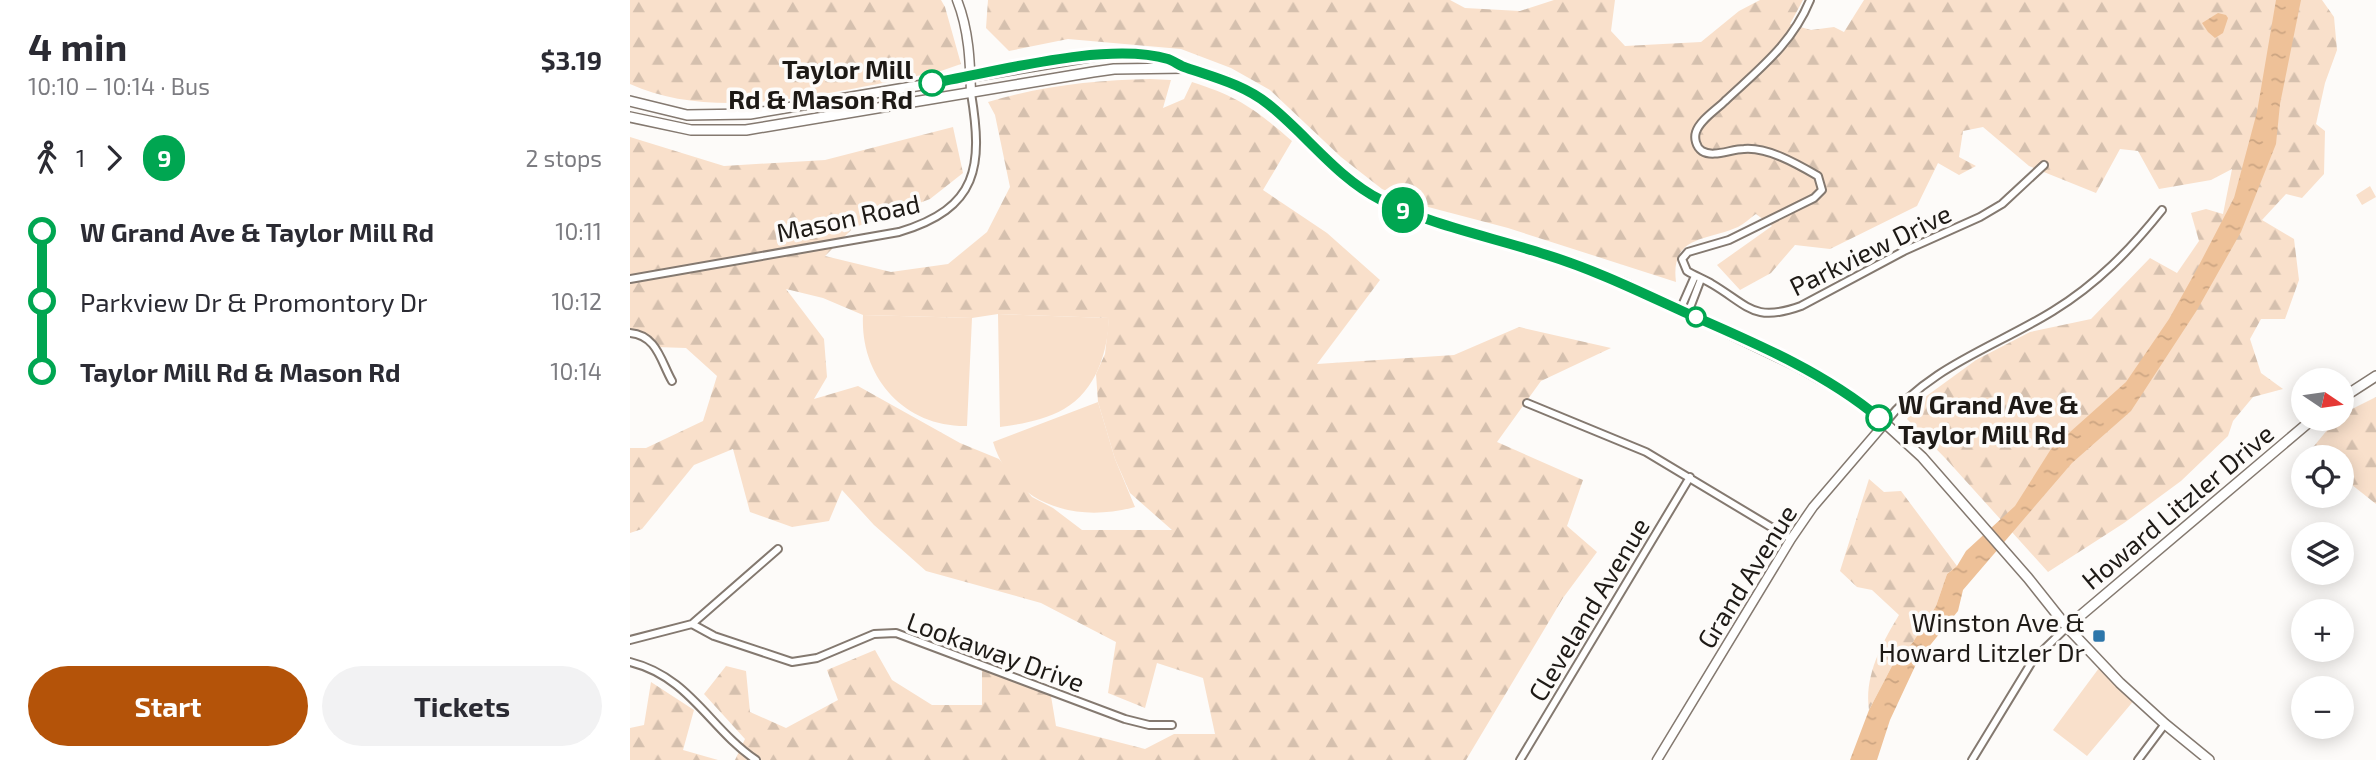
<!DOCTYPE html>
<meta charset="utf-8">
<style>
:root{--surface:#fff;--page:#f2f2f3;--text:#2b2b33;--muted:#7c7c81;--accent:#b45309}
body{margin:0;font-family:"Exo 2",sans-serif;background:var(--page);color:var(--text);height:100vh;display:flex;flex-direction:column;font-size:26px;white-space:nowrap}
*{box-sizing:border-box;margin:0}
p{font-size:23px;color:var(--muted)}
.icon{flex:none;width:38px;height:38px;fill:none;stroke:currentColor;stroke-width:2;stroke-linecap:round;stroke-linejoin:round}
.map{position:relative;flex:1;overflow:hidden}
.side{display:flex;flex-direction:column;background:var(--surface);width:630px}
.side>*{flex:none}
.badge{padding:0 14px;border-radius:23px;font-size:24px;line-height:46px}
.needle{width:46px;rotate:103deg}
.controls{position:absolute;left:1661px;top:368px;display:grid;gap:14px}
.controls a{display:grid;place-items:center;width:63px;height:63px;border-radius:50%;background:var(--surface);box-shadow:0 4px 18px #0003;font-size:35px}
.map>.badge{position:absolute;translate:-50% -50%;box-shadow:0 0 0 4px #fff}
.legs{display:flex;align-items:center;gap:10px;height:77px;padding:0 28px;font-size:23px}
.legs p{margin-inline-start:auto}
.summary{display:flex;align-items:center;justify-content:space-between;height:119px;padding:0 28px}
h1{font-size:38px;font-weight:700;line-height:52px}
.button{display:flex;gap:14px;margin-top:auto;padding:14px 28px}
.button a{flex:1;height:80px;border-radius:42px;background:var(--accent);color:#fff;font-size:28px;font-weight:700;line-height:80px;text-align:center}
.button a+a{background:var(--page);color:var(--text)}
ul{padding:0 28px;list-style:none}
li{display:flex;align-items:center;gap:24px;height:70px;font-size:26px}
li i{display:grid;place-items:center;width:10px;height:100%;margin:0 9px;background:currentColor}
li i::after{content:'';width:18px;height:18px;margin:-9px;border:5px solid;border-radius:50%;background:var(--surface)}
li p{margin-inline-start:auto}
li:first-child i{background:linear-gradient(#0000 50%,currentColor 0)}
li:last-child i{background:linear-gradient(currentColor 50%,#0000 0)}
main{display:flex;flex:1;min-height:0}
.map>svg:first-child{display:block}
</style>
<main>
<section class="side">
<div class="summary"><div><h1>4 min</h1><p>10:10 – 10:14 · Bus</p></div><b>$3.19</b></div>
<div class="legs"><svg class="icon" aria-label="walk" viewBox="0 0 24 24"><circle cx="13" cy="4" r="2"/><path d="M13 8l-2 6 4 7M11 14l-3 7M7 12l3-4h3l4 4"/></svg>1<svg class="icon" aria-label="forward" viewBox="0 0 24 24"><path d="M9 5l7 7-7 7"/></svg><b class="badge" style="background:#00a651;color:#fff">9</b><p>2 stops</p></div>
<ul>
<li><i style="color:#00a651"></i><b>W Grand Ave &amp; Taylor Mill Rd</b><p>10:11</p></li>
<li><i style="color:#00a651"></i><span>Parkview Dr &amp; Promontory Dr</span><p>10:12</p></li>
<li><i style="color:#00a651"></i><b>Taylor Mill Rd &amp; Mason Rd</b><p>10:14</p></li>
</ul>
<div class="button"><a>Start</a><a>Tickets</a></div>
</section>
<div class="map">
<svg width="1746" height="760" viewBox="0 0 1746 760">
<defs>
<pattern id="forest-firs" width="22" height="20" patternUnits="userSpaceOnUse" patternTransform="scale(1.75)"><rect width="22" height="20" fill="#f9e0cb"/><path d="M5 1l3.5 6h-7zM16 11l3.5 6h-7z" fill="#d5c0ae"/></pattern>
<pattern id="water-ripples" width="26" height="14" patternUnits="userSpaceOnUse" patternTransform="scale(1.75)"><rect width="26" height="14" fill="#eec198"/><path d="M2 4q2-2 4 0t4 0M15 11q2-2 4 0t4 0" fill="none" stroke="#cca582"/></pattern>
</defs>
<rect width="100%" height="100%" fill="#fdfbf9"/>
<path fill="#f9e0cb" d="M1740,186L1746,197L1732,205L1726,195Z
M368,314L479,318C478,351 466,391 434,409C415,420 392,424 370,427Z
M233,315L342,318L337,426C274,427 230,377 233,315Z
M468,402L485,459L505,507C446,523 383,506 363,442Z
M1472,664L1506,698L1457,756L1423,730Z"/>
<path fill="url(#forest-firs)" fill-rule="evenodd" d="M0,0H311L315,7L331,64L308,72C215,89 89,125 0,84Z
M358,0H820L835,8L890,11L924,0H985L981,31L995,46L1071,42L1109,11L1130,0H1173L1160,24L1181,30L1204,27L1214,32L1234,0H1692L1704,17L1707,50L1695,83L1686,124L1695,131L1694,174L1672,198L1656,194L1632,220L1664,239L1669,280L1655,319H1631L1620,339L1631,373L1653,389L1623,397L1603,421L1598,436L1551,481L1494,523L1418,572L1316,459L1277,419L1291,400L1346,360L1400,332L1461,319L1520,258L1547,273L1569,241L1561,213L1576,209L1593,214L1602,169L1581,180L1529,189L1508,151L1490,149L1466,193L1399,166L1353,127L1333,131L1329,157L1346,166L1329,175L1308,163L1287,206L1200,249L1165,245L1141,273L1110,290L1087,265L1142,226L1126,214C1120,218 1114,224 1108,227C1077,241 1040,235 1046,282L878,228L783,203L752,189L711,157L640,90L601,68L551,49L438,39L379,51L356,28Z
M520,79L541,80L533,108L554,99L562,82C609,97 625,109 662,141L633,190L697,233L750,280L687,364L824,355L889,327L981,348L911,381L867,442L953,480L937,526L967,552L933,598L836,760H105L115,739L74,694L96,666L116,671L120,712L156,728L208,700L197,670L245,650L262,680L302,705H352V664L420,690L426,726L515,749L544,734H585L573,678L527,663L515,708L478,693L486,642L411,603L296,571L244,525L212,490L199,521L162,527L120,512L103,449L64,465L12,529L0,533V448H16L73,421L87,376L56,348L26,347L21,342L0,333V137L94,166L195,160L323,127L333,173L300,199L223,228L195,256L261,272L318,264L357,232L380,187L365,115L358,102C410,86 466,80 520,79ZM156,289L193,298L233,315L342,318L368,314L479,318L475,354L466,374L468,402L485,459L500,493L542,530H452L423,508L402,497L369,459L330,443L228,386L184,399L197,377L194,339Z
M1746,397V504L1712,477V457H1687L1680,451L1707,418H1712V414Z
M1239,479L1254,492L1271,491L1327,566L1317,574L1306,606L1283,642L1262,666L1239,710C1234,676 1252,643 1269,615L1242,590L1227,587L1210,571Z
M21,682L64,710L53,750L88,760H0V728L14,725Z"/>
<path fill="url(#water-ripples)" d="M1646,0H1671L1650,104L1646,144L1611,232L1567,310L1501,411L1442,463L1333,590L1328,611L1288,660L1260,720L1247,760H1220L1239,710L1262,666L1283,642L1306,606L1317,574L1327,566L1336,551L1385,506L1421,449L1496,382L1539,319L1567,269L1604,198L1627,112Z
M1588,13L1596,15L1598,18L1593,33L1585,38L1578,32L1572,23Z"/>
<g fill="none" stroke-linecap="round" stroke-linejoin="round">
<g stroke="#847970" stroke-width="10">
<path id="minor" d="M1180,0C1162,44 1129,69 1095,101C1086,110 1070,120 1066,132C1064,138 1066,147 1072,151C1083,158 1101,149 1114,149C1138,147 1167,164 1188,176L1192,190L1184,198L1099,240L1058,252L1052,259L1057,271C1065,276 1074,279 1082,284C1119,306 1124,323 1171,306L1274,251L1350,217L1372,204L1414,165
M0,279L269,232C349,208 353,166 341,93
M1050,310L1065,276
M1058,313L1071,279
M0,333C27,335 31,362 42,381
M897,403L1016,452L1161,539
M1255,423C1298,367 1365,347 1423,311C1467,284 1500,250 1532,210
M62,624L84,636L162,662L187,658L244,634L266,633L495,719L519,725H542
M0,640L62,624L148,549
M0,662C60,677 79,728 126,760
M890,760L1060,477
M1342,760L1403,660L1437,627
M1508,760L1535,724"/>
</g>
<g stroke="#847970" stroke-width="11">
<path id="tertiary" d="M327,0C339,30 340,61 341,93
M1027,760L1161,539L1183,507L1255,423"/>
</g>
<g stroke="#847970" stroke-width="12">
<path id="secondary" d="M0,101L57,115L120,114L471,55H511L538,59L556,68L597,80L637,103L717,178L749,199L782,214L915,254L994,283L1165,365L1217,394L1245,414L1292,457L1398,578L1437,627L1490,683L1535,724L1579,760
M0,117L61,130H116L463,72L484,69L554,68
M1712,398L1746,376
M1437,627L1684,418"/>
</g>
<use href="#minor" stroke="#fff" stroke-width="6"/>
<use href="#tertiary" stroke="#fff" stroke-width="8"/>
<use href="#secondary" stroke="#fff" stroke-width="9"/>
</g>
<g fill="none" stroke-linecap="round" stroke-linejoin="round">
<g stroke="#fff" stroke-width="16">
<path id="line-1" d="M302,83C366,72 477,41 538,59C544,61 550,66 557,68C586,78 614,85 638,104C677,135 707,178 751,200C803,226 862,237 917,255C965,270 1008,291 1054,312C1120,341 1193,371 1249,418"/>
</g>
<use href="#line-1" stroke="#00a651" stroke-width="10"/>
</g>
<g fill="#fff" stroke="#00a651" stroke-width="3.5">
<circle cx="302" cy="83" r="12"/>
<circle cx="1066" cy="317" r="9"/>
<circle cx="1249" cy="418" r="12"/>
</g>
<rect fill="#2d76aa" stroke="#fdfbf9" stroke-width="2.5" x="1462" y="629" width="14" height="14" rx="3.5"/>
<g text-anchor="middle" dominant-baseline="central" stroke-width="7" stroke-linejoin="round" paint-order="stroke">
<g font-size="26" font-weight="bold" fill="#1e1a16" stroke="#fdfbf9" text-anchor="end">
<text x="283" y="68">Taylor Mill<tspan x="283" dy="30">Rd &amp; Mason Rd</tspan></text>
<text x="1268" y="403" text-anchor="start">W Grand Ave &amp;<tspan x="1268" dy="30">Taylor Mill Rd</tspan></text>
</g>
<g font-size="26" fill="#1e1a16" stroke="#fdfbf9">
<text transform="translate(218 217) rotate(-12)">Mason Road</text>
<text transform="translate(1240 249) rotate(-26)">Parkview Drive</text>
<text transform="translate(1547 506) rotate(-40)">Howard Litzler Drive</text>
<text transform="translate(1116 576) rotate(-58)">Grand Avenue</text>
<text transform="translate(958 609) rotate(-59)">Cleveland Avenue</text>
<text transform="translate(366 651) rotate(20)">Lookaway Drive</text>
</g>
<g font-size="26" fill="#1e1a16" stroke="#fdfbf9" text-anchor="end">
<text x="1455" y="621">Winston Ave &amp;<tspan x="1455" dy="30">Howard Litzler Dr</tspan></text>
</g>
</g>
</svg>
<div class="controls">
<a><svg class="needle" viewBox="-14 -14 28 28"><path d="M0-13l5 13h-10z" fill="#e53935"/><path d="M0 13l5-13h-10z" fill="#7c7c81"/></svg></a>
<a><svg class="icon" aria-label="locate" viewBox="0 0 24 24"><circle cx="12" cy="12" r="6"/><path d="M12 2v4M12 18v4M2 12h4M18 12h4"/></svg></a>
<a><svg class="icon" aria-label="layers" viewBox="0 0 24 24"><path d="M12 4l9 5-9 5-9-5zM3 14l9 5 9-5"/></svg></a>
<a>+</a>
<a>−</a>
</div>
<b class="badge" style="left:773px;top:210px;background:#00a651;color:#fff">9</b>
</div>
</main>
